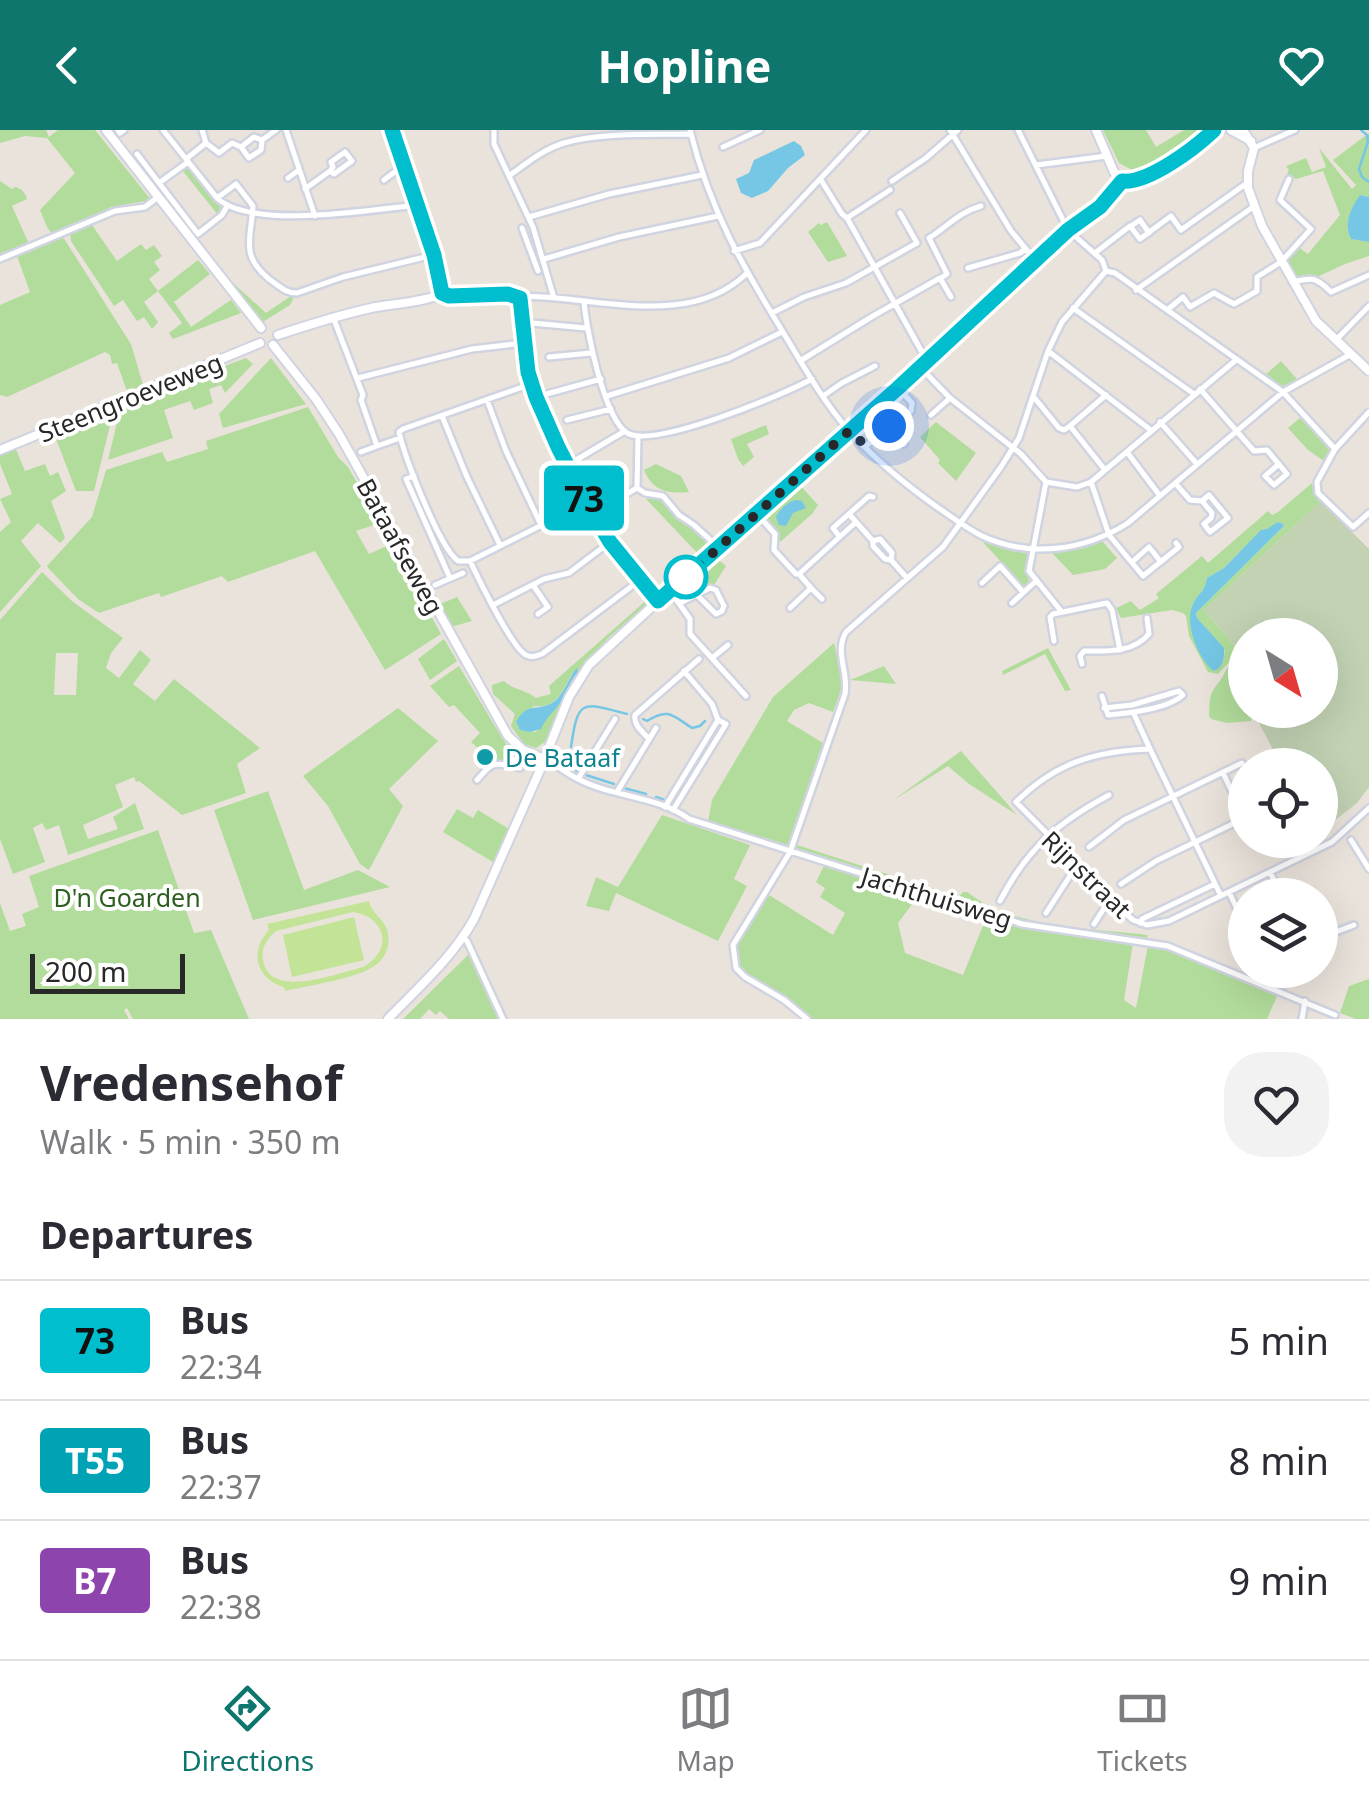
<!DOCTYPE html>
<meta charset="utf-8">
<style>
:root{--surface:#fff;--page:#f2f2f3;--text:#2b2b33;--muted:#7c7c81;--line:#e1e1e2;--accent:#0f766e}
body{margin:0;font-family:"Noto Sans",sans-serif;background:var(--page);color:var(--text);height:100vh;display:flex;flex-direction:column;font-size:38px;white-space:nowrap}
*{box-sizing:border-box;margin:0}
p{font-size:32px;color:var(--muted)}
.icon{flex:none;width:55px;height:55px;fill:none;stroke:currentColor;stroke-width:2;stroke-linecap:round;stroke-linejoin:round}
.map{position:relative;height:889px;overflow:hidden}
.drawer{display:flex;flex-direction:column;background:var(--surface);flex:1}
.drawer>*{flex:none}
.badge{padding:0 20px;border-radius:8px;font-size:35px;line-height:65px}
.needle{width:65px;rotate:143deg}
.fabs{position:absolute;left:1228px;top:488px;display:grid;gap:20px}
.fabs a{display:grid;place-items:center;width:110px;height:110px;border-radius:50%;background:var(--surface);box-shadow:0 10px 40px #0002;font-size:50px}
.scale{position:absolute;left:30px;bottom:25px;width:155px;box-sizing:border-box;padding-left:10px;border:5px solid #282828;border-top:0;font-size:28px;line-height:35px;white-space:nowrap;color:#282828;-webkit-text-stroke:8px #fff;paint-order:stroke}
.you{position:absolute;width:50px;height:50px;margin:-25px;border:8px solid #fff;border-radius:50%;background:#1a73e8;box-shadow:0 0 0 15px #1a73e833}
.map>.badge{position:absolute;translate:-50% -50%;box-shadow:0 0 0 5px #fff}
h2{padding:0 40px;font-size:38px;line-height:90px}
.round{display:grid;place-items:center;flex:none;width:105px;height:105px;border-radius:40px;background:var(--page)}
.head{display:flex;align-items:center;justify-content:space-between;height:170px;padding:0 40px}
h1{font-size:48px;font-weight:700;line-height:75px}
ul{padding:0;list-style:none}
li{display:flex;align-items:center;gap:30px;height:120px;padding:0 40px;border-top:2px solid var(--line)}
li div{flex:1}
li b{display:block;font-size:38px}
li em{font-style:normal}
li .badge{min-width:110px;font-weight:700;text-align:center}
header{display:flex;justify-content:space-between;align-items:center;height:130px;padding:0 40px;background:var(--accent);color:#fff;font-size:45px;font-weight:700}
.dock{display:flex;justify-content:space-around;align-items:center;height:140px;border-top:2px solid var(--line);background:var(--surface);font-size:28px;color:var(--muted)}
.dock a{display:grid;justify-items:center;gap:5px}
.dock .on{color:var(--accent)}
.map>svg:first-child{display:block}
</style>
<header><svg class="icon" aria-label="back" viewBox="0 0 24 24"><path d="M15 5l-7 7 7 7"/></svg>Hopline<svg class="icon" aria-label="heart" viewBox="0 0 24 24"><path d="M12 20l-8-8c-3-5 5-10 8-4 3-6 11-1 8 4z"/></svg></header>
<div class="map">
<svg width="1369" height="889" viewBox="0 0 1369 889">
<rect width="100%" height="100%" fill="#eae3db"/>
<path fill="#b1dc9b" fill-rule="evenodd" d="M0,0H46L49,7L58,0H95L151,70L111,77L90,90L54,105L48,99L40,80L75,43L47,8L25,6L0,13Z
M1103,0H1146L1156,17L1184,0H1205L1174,22L1134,41L1119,33Z
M1369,3V67L1361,65C1351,78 1343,93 1351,109L1369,112V126L1345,134L1317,147L1296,150L1286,130L1298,117L1308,124L1340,85L1323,41L1296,49L1287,44L1289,40L1286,36L1306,28L1312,42L1326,37L1319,18L1352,59L1356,55L1333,30Z
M189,36L223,79L218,85L182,40Z
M0,51L12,59L15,57C22,59 25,62 27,69L12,76L29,114L0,126Z
M827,92L847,126L828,132L808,102L819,93L821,95Z
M92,95L117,131L141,114L146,120L154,115L162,126L154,132L160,140L149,149L158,161L144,172L158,192L152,199L144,187L137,191L123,170L114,176L71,111L70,104Z
M63,107L131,214L144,258L128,264L117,233L112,234L110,225L105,222L7,267L0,265V175L30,162L17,126Z
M198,130L210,144L174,172L191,197L231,170L241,183L173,209L169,203L182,193L158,161Z
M222,143L266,183L291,166L294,167L290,175L261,193Z
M246,228L253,234L225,263L221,255L209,259L213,273L194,280L190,271L164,280L173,308L108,330L120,280L124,274Z
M271,228L306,274L223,298L219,284Z
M1281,231L1297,249L1281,257L1265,245Z
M308,277L338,327L348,337L380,393L356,401L369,424L391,414L441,504L385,540L315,421L228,452L222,446L161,467L159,463L99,483L78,469L49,439L47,436L92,387L106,340L162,322L167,332L208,319L206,311Z
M111,278L113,283L94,361H76L53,301Z
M1300,288L1330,320L1324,331L1308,320L1288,298Z
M936,292L976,323L956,351L938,333L940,330L920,307Z
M766,295L769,304L747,314L754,327L743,336L738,329L731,309Z
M15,317L25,341L45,334L50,346L58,342L66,361L51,371L65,408L60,413L38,393L21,411L41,436L0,482V402L11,392L0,369L12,364L0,334V323Z
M656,334L681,346L689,362C667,364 653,361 644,340Z
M1312,353L1314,364L1321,371L1204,480L1245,528V536L1241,531L1232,529L1218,544L1208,542L1189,506L1186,486L1183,483L1172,480L1121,488L1116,478L1131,471L1140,480L1159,468L1156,464L1202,426L1208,433L1268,381L1272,385L1278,382ZM1278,392L1284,394L1283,397L1196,483L1197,488L1225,521L1223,532L1215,541C1207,522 1182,490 1195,470C1202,460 1204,462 1207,448L1224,438L1238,423Z
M799,354L818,375L812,384L780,412L778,403L762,385Z
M657,366L663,368L714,417L702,428L646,369Z
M981,410L1008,420L1029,424L1026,438L1029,452L1023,456Z
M1102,411L1117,428L1105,439L1073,445L1051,422L1073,419Z
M715,427L726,436L714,455L701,458L684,454Z
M42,442L73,472L123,508L111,523L106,538L119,548L140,520L151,530L133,554L155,571L174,549L260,618L237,634L246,663L182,685L139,651L136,652L134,647L115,655L123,677L83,695L88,709L118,699L113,687L135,673L144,699L68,725L59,695L46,700L42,693L33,698L45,732L13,744L0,709V490ZM56,523H78L76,565H54Z
M457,467L472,491L451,497L438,475Z
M649,468V472L607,509L584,535L549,609L536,618L524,614L511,596L515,584L493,564L492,555L504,551C513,560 527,560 536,568L551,564L549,556ZM578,542C569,551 567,563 559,573C552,584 543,591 536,602L520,600L516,592L534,576C557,579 562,561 572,544Z
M444,509L457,531L430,550L418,529Z
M834,513L843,554L833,582L809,573L794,580L787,591L823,613L788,716L708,692L712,670L773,567Z
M1048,518L1071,560L1065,561L1045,524L1003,545L1002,541Z
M1234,532L1245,542V580H1253L1251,591L1227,593L1211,589L1209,586C1210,568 1208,566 1219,552C1226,543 1224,539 1234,532Z
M459,536L502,608L509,618L519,624L508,633L495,630V622L490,618L480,620L471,612L480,603L454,575L449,577L430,556Z
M884,536L896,554L850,550Z
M398,578L438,611L389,659L403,676L369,740L360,734L328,676L303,646Z
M961,621L1017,685L969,654L948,636L892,671Z
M268,661L304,760L358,740L390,757L253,790L214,680Z
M457,679L473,688L478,680L509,699L493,732L443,702Z
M662,685L750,715L734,749L747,756L718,811L616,763L609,781L586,776L596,747L618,757Z
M158,700L194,803L211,800L249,889H133L127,878L124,880L129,889H0V773L10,801L26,796L22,784L39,777L29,746Z
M794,714L959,767L963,762H967C976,768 985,775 995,779C1037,797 1101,800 1147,805L1148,810L1023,791L793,718Z
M825,734L919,765L898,793L905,823L963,845L987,786L1033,799L1133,813L1124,870L1136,878L1148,815L1170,821L1278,864L1267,889H810C794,868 747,852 739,836C735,829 735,820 736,813L766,763L833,805L845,783L820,767L825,758L816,752Z
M469,824L498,889H449L440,881L436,885L429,879L420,889H403Z
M1369,849V889H1356L1340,883L1349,856Z"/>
<path fill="#c2d2b3" d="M1321,371L1369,419V657L1357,673L1320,702V635H1281L1258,591L1263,580H1320V505H1245V528L1204,480Z"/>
<path fill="#c3e397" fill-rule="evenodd" d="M369,771C372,785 386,789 388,804C391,818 383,832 371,838C353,849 307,856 285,861L284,857C256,849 249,821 269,800L267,794ZM353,782C386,787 394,820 363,837C338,843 268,871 263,829C261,817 267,809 276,801Z
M354,787L364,830L292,847L283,805Z"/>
<path fill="#75c7e5" d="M794,11L801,16L805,25L788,38L768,61L752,68L741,63L736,49L749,43L754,30Z
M1360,65L1369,67V112L1351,109C1343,93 1351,78 1360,65Z
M796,370L802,371L806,378L793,383L786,396L779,395L776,387C780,379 789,371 796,370Z
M1278,392L1284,394L1283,397L1196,483L1197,488L1224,518C1225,527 1223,539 1213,541C1197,526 1182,490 1195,470C1202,460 1204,462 1207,448L1224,438L1261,400L1267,399Z
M577,538L578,542C569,551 568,561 561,572C554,582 546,587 541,599L530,602L520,600L516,592C528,571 536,582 552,573C564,566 568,548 577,538Z"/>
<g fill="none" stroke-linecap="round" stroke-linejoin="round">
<path stroke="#75c7e5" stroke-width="2.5" d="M1361,0L1367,5L1368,12L1359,39L1362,47L1369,52
M643,589L647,591C669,577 673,586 692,598L700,596L705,591
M571,617C578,568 582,572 627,584
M568,632L577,641
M586,645L614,654
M624,658L646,664
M656,667L665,670
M672,673L717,599"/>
<g stroke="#d0d3e0" stroke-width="10">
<path id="street" d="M118,0L120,3L124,0
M163,0L217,68C252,100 370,80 417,75
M286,0L315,86
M392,0L433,125L442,163
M494,0V14L533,97L554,168
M690,0C710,81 743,137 786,207C805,239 825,274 850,302C876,330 906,355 937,377C952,387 966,398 982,406C1030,428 1084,421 1128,393L1283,262L1351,224
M950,0L1011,101L1035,130
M1018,0L1068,100L1102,130L1106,141
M206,13L219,23L232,13L241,17L254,7L262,10L276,0
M241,17L249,28L261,20L262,11
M723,17L760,0
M1254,18L1295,0
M137,24L159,53
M186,29L206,13L202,0
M188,32L159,53L198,104L222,85L226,78
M1036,35L1107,26
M510,45C527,33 544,19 564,13C602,2 652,5 691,4
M288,48L299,40
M384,50L404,35
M821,50L842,84L847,88L927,231
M892,51L926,28L958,0
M305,59L330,41L333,37L331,32L345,22L352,31L334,44L330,41
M217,68L236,54L253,76C251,109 240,125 269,149C279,156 285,163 297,163L343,147L433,125
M529,87L609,64L702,45
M847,88L890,60
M1131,96L1140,90L1149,103
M522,98L538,141
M734,121L760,113L866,0
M1095,123L1130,96L1140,109L1171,86L1181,100L1247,53
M0,129L115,81L145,77L158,67
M544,129L619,107L718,86
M968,138L1020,123L1025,119
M1106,141L1115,143L1283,262L1335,319
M941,148L947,144L929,108C947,97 959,82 981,76
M1292,152C1312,147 1316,147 1331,162L1369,145
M1136,160L1253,77
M520,167C538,165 557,168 575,170C632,176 702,188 747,143
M584,171C586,199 604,288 627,303C653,319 783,265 812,249
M1073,178L1194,264
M1167,180L1183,167L1190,177L1214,163L1234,174L1257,161V147L1281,132L1311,99L1280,70L1289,49
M772,183L804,167L846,153L917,113L900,83
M333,187L363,265L361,270L377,316L400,308
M532,193L586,198
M1336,210L1369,176
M1048,221L1152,301
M549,227L591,223
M800,231L873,186L940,148L951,167
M921,238L950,268L1021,324L1046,352L1077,357L1091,352L1236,230
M358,248L472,219L524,213
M531,254L403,299L399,302C405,328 439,417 458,431H470C478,448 512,518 526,525C532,528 536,526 542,524L640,450
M898,258L912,273L911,281L903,288
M1200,259L1254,321L1267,320L1287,344L1274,355L1265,346L1279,334
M543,265L601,249
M607,266L729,228L782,202
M823,266L842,253L875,236
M1033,266L1059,298L1064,300L1070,296L1105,340
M487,270L506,321L541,395
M1369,282L1335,319L1317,352L1318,363L1353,397L1369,383
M931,285L950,268
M442,286L467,347L500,415
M567,290L611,279
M1160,292L1197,334
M1070,296L1106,265
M866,316L889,296L904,314
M361,322L377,316
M1127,322L1160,366
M576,330L625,301
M414,346L406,349L450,448
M1046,352L1029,441L1061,481
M1091,352L1109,405L1143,446L1179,417L1176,413
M1175,353L1190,370L1202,371
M637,358L645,363L663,366L679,385L694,395L719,418
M1209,365L1228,388L1210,402L1204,394L1211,388L1212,383L1202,371Z
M593,384L637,358L638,307
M757,384L775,404L774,420L796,444H799L856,392
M849,384L873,411L880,409L892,423L891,430
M839,406L833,398L869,366L873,367
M873,411V416L885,429L891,430L907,448
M470,431L586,373
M1132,432L1149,417L1161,432
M982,453L1000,436L1023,462
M435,455L463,443
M533,455L548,477L538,484
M811,458L822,469
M671,462L690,489V504L746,566
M680,473L710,458L716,460L724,476L722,481L716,484L696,464
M1012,473L1036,451
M493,475L544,449L569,443L610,412
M790,478L811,458L799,444
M1054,511L1050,487L1053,484L1107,473L1112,480L1120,520
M712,528L728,515
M1082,534L1080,526L1084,521C1107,521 1133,523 1149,504L1147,488
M684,541L712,574L718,590
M1102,566L1108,585C1129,583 1168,579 1183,565L1179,561L1132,575L1104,578
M1133,582L1150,619
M649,609C643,602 633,595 635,585L699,529
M544,629C557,635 566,643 578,649C612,667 658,666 689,689L1022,794L1168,816L1335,885
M508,635L520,638
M1223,643L1245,689
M578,649L615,589
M477,650C489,637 490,632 508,635L519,627L523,620
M617,662L656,598
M665,677L718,590
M673,680L726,594L718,590
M1255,710L1256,711
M1351,710L1369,739
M1089,717L1124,690L1242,633
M1270,742L1281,765
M1121,754L1156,731L1245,688
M1229,762L1245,796
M1221,766L1150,619C1095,621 1055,633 1016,672L1126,784L1133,790L1147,795L1169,791L1332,712L1369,678
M1000,771C1027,719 1057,693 1109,665
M1046,783L1077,735
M1140,793L1142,789L1215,754
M1094,794L1110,769
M463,808L467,811L503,889
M1320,808L1354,795
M1284,854L1290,840
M807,889L784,870L745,847L736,838L733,815L790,722L845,564C849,542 834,522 846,502L943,417L1001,337L1019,308L1048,221L1062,192L1106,141
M1302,889L1305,871"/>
</g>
<g stroke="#d0d3e0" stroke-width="12">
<path id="secondary" d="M106,0L261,198
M1096,0L1114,42L1122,51
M1231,0L1251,11
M1243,0L1254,18L1248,41V58L1262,96L1316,191L1369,241
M1122,51H1139L1210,10L1221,0
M278,205C308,195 340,185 371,178C389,174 429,172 442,163L449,166L518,165L521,170L526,230L536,267L592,385L610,412L658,471
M273,215L316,269L339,304L508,606L523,620L544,629
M0,320L260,213
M388,889C419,857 452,828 474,789L540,640L569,567L589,535L658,471L921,238L1068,100L1100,77L1122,51"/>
</g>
<use href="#street" stroke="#fff" stroke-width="5"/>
<use href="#secondary" stroke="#fff" stroke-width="8"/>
</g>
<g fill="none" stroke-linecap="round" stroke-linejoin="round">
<g stroke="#fff" stroke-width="22">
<path id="line" d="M392,0L434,125L442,163L449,166L508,164L520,168L528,242L536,267L558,317L586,372L610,412L658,471L898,258L1068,100L1100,77L1122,51C1148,54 1195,18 1214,0"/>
</g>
<use href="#line" stroke="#00becd" stroke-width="15"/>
<path stroke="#282828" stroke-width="10" stroke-dasharray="0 18" d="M686,447L849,301L866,316L889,296"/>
</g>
<circle fill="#fff" stroke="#00becd" stroke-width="5" cx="686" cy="447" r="20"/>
<circle fill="#0f9aa8" stroke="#fff" stroke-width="4" cx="485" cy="627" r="10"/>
<g text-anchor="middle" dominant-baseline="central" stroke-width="8" stroke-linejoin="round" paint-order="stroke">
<g font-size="25" fill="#282828" stroke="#fff">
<text transform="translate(130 267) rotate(-22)">Steengroeveweg</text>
<text transform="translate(401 416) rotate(61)">Bataafseweg</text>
<text transform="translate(1087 744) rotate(44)">Rijnstraat</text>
<text transform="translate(937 767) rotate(17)">Jachthuisweg</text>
</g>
<g font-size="25" fill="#0d838f" stroke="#fff" text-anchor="start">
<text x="505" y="627">De Bataaf</text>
</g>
<g font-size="25" fill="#2c5f1f" stroke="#fff">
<text x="127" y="767">D'n Goarden</text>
</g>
</g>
</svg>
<div class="fabs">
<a><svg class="needle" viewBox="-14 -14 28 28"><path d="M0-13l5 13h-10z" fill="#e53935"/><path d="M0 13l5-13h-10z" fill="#7c7c81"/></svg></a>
<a><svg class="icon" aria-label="locate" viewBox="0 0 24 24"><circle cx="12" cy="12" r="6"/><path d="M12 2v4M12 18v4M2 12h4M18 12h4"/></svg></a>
<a><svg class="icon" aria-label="layers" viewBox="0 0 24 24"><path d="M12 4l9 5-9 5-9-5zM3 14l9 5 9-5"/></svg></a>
</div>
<div class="scale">200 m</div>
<div class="you" style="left:889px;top:296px"></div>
<b class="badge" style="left:584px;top:368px;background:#00becd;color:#111">73</b>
</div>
<section class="drawer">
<div class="head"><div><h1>Vredensehof</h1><p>Walk · 5 min · 350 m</p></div><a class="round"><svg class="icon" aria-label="heart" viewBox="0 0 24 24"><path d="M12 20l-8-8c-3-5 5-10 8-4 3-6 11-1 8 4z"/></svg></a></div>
<h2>Departures</h2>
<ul>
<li><span class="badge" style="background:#00becd;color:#111">73</span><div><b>Bus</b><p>22:34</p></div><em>5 min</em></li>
<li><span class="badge" style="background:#00a3b4;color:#fff">T55</span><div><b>Bus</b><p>22:37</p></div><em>8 min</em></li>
<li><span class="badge" style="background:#8e44ad;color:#fff">B7</span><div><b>Bus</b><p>22:38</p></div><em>9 min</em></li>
</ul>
</section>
<nav class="dock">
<a class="on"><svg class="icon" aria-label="directions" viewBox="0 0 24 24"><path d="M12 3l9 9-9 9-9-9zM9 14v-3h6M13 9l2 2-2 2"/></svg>Directions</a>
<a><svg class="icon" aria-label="map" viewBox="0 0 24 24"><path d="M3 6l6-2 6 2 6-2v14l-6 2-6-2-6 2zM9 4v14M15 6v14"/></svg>Map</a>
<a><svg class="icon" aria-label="tickets" viewBox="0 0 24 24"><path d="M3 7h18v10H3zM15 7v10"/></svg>Tickets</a>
</nav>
